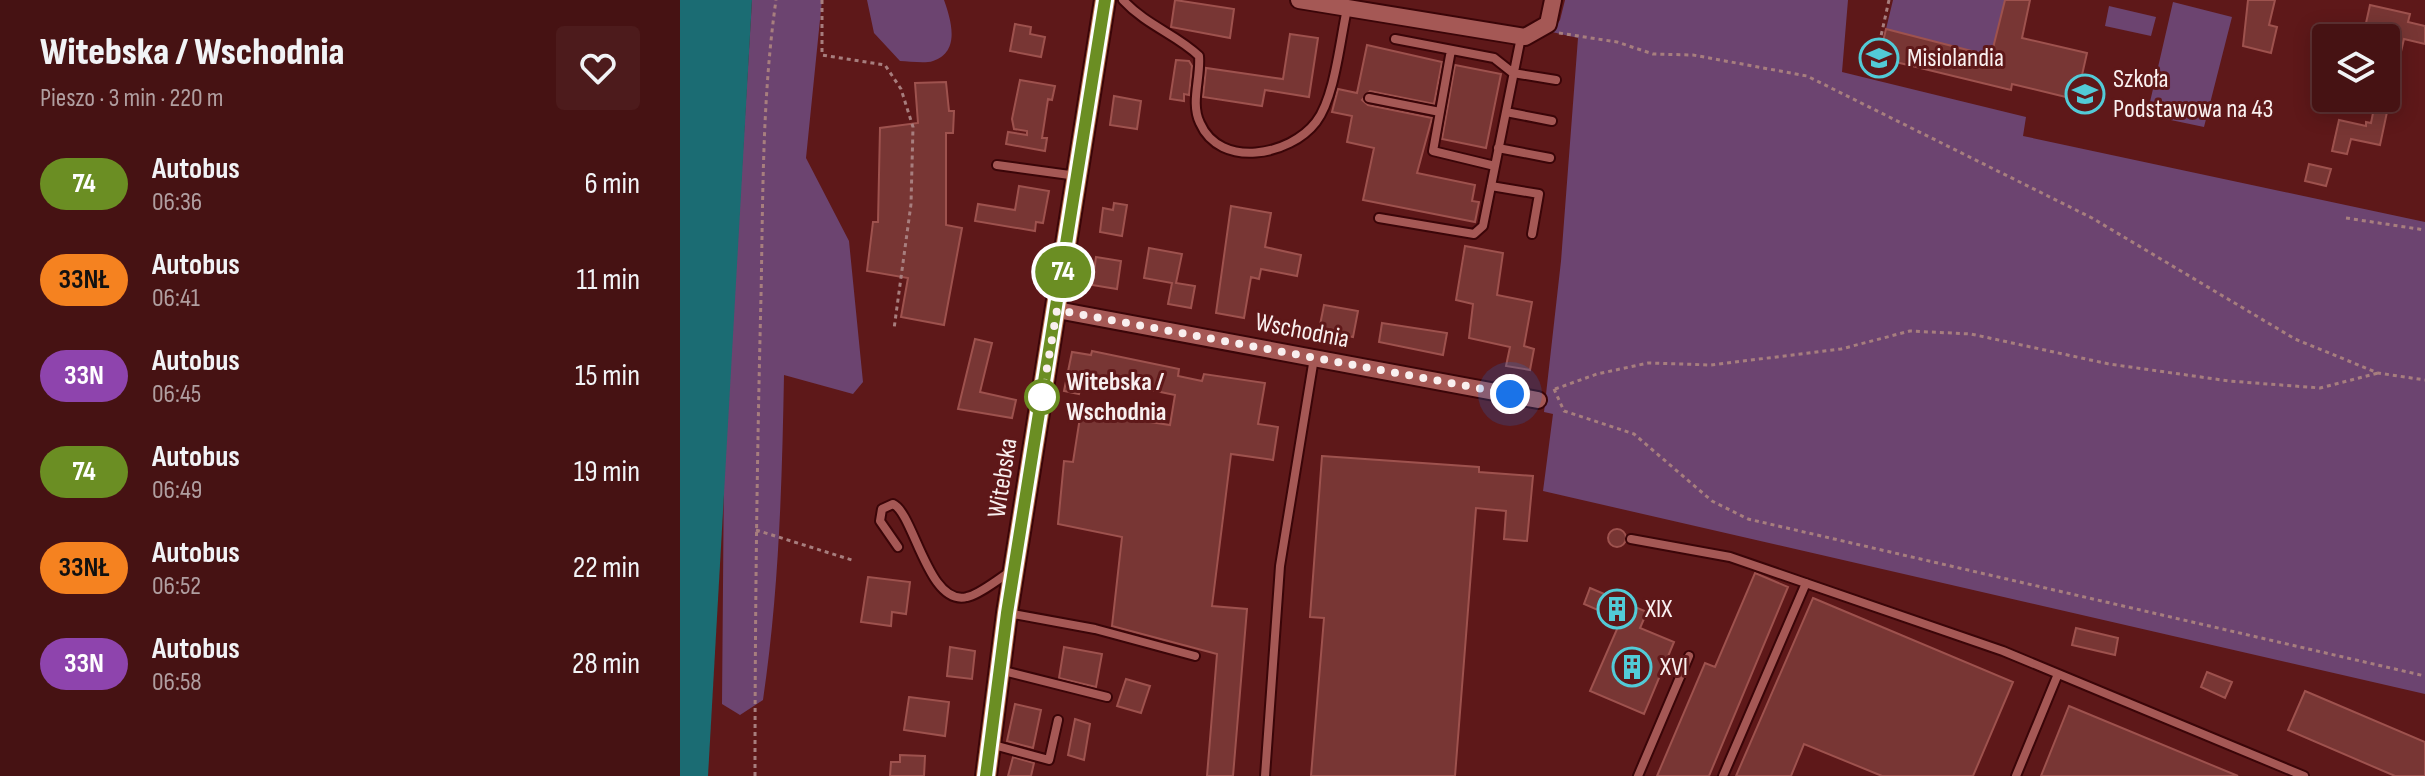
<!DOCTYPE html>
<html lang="pl">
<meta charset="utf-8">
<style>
:root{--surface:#461213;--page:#4d1b1c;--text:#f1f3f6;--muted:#b09ea0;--line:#5e3233}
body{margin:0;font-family:"Sofia Sans Condensed",sans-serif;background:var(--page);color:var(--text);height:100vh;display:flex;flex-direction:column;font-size:30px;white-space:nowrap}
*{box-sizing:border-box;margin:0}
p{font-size:26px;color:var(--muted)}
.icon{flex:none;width:44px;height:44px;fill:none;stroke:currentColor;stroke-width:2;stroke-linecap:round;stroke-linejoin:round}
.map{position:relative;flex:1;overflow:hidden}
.side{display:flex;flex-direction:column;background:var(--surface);width:680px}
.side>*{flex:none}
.badge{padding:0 16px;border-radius:26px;font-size:28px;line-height:52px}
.controls{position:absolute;left:1632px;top:24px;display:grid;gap:16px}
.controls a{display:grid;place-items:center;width:88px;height:88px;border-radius:8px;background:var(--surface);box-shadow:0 4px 20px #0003,0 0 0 2px var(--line);font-size:40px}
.you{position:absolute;width:40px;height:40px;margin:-20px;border:6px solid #fff;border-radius:50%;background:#1a73e8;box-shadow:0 0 0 12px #1a73e833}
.map>.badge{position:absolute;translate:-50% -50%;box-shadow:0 0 0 4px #fff}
.round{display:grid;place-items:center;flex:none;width:84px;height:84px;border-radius:8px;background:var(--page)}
.summary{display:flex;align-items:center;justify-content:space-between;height:136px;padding:0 40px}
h1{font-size:38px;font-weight:800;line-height:60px}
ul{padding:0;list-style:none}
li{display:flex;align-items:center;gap:24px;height:96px;padding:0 40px}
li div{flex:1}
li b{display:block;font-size:30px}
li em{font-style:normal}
li .badge{min-width:88px;font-weight:700;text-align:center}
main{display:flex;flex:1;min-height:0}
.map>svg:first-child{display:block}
</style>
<main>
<section class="side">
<div class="summary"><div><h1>Witebska / Wschodnia</h1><p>Pieszo · 3 min · 220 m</p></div><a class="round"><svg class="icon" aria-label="heart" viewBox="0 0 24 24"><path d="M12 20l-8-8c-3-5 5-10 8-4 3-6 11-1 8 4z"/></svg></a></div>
<ul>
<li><span class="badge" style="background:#6b8e23;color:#fff">74</span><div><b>Autobus</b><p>06:36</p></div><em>6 min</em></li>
<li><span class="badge" style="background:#f58220;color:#111">33NŁ</span><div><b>Autobus</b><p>06:41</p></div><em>11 min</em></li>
<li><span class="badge" style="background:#8e44ad;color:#fff">33N</span><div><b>Autobus</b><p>06:45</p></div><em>15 min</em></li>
<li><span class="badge" style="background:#6b8e23;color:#fff">74</span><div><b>Autobus</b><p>06:49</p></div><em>19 min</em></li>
<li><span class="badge" style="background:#f58220;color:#111">33NŁ</span><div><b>Autobus</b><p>06:52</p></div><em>22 min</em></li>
<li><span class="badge" style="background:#8e44ad;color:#fff">33N</span><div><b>Autobus</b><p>06:58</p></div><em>28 min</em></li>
</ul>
</section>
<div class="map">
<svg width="1745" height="776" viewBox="0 0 1745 776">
<rect width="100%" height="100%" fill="#5e1819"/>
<path fill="#6c4470" d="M72,0H142L126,158L169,241L183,382L173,394L104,375C102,484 99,592 83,700L60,715L42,704L44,466Z
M187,0H264C271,20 281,52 253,61C244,64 229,61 220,61L194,33Z
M885,0H1168L1162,72L1346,117L1343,136L1745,222V694L863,491L873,414L864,412L881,261L898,38L872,32L880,20Z
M1213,0H1325L1311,56L1206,29Z
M1493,2L1552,17L1524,127L1467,115Z
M1429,6L1476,17L1471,36L1425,26Z"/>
<path fill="#1b6c73" d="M0,0H72L28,776H0Z"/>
<path fill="#783634" stroke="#9e524e" stroke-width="2" d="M495,0L554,9L550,38L491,27Z
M1325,0H1350L1342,38L1407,53L1400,84L1394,82L1390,98L1332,84L1331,90L1199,58L1206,29L1311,56Z
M1568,0H1595L1589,25L1597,27L1591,53L1563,46Z
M1690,5L1730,14L1728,22L1745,26V44L1724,39L1711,94L1706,93V37L1684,32Z
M335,24L351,27L350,34L365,37L361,57L330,51Z
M610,34L638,38L629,97L585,90L582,106L523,97L526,68L603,79Z
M687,45L762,62L754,104L690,91L682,100L688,105L752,118L737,173L795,185L792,201L799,202L795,222L683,200L694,148L667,142L672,116L652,112L658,89L677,93Z
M496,60L509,61L512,66L509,95L504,94V101L490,99Z
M775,65L821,74L806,148L762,139Z
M340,80L375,86L372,100L368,99L362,138H367L365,151L326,144L328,132L347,135V131L334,129L332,119Z
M266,82L269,111H274L273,133H266V225L282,228L264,325L221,317L228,278L187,271L193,222H198L200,128L238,123L235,83Z
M434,96L461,101L457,129L430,125Z
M1696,98H1710L1700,145L1671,139L1667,154L1652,151L1659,120L1686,126V122L1691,123Z
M1629,164L1651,169L1646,186L1625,181Z
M339,186L369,191L363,223L356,222L355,231L295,221L298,204L335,210Z
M434,203L447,205L442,236L420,232L423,208L433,210Z
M551,206L591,213L585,247L621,255L617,276L581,269L579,279L571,277L564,318L536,313Z
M785,246L823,253L817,295L852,302L844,346L854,349L850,370L826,366L830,347L789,338L793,304L776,300Z
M469,248L502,254L496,283L515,286L511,308L488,304L492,283L464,278Z
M416,257L441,261L437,289L412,285Z
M644,305L678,311L673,337L639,330Z
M702,323L767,333L763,355L699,342Z
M295,339L312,343L300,392L336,400L332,418L278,409Z
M412,351L499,369L498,376L522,381L524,374L585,383L578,424L598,427L593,460L551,454L532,606L567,609L553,776H527L537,654L432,626L442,537L378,524L384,461L393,462L401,411L490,425L495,395L403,376L399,394L384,391L392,352L411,355Z
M642,456L799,467V472L853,476L847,541L824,539L826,511L796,508L775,776H631L644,618L630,617Z
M928 538a9 9 0 1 1 18 0a9 9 0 1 1-18 0Z
M1075,573L1108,587L1029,776H977L1025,663L1035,667Z
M188,577L230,582L226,614L212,612L211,626L181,622Z
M910,588L967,612L960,628L994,642L964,714L910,691L941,620L904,604Z
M1133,598L1333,682L1293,776H1202L1124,744L1111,776H1056Z
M1396,628L1438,638L1435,655L1392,645Z
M270,647L295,651L292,679L267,676Z
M384,647L422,654L416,687L379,678Z
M1527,672L1552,682L1545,698L1521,687Z
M446,679L470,686L461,713L437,706Z
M1625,691L1745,742V776H1715L1608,730Z
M229,697L269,702L265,736L224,730Z
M335,704L361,710L353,748L327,741Z
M1389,706L1558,776H1361Z
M395,719L410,724L404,760L388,755Z
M220,755L245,756L244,776H210L211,762H220Z
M333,757L354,763L351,776H328Z"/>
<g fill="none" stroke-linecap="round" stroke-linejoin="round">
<g stroke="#3a0508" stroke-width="12">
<path id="lane" d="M443,0C467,26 496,34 519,56C521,78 510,103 520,123C540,169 610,156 636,122C655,97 660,40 667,9
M715,39L814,58L833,73L876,80
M771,50L753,151L815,166
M689,98L760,112
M826,112L872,121
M818,148L870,158
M317,165L397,176
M811,186L859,194L852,234
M699,218L794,234L803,226L841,37
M951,539L1050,557L1323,651L1624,776
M218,547L200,521L202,509L213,504C234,513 248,607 287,597C299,595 318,579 330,572
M328,613L415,629L515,656
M320,670L427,697
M310,744L369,760L378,720
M585,776L600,566L634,358
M958,776L1009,656
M1043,776L1126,583
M1336,776L1378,674"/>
</g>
<g stroke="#3a0508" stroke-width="20">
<path id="street" d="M619,0L845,37L868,24L873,0
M377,310L858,400"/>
</g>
<g stroke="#3a0508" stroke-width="24">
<path id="secondary" d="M306,776L327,613L425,0"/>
</g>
<path stroke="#a77e7e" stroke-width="3" stroke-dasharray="4 4" stroke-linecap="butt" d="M142,0V55L205,65L221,89L233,127L231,204L214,329
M879,33L937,42L973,54L1013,55L1127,76L1412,218L1615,339L1698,373L1745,380
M1206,66L1195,63L1209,0
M1666,218L1745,230
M874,389L884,411L954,434L1032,501L1068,519L1745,676
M875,389L917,374L968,363L1031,365L1161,349L1230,331L1291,334L1429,364L1549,381L1640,388L1698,373
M76,530L175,561
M75,776C75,616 77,457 81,297C83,198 82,98 96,0"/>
<use href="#lane" stroke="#a55855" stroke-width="8"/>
<use href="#street" stroke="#a55855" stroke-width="16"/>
<use href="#secondary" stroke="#b9734e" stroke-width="20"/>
</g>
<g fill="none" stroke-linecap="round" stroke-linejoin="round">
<g stroke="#fff" stroke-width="18">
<path id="line" d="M306,776L327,613L425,0"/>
</g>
<use href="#line" stroke="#6b8e23" stroke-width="12"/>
<path stroke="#f9efef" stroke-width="8" stroke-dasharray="0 14.4" d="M362,397L377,310L830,394"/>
</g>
<defs>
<g id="school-ring" transform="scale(2)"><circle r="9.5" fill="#5e1819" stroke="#52cbd7" stroke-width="1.5"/><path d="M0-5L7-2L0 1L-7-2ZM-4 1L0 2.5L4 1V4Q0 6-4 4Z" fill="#52cbd7"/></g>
<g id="building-ring" transform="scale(2)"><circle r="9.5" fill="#5e1819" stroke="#52cbd7" stroke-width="1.5"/><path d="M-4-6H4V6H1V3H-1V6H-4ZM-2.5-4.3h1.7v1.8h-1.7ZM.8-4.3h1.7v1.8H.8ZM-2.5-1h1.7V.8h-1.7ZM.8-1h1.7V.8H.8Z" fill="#52cbd7"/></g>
</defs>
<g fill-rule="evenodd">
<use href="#school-ring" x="1199" y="58"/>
<use href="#school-ring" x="1405" y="94"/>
<use href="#building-ring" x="937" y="609"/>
<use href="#building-ring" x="952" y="667"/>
</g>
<circle fill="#fff" stroke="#6b8e23" stroke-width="4" cx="362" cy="397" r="16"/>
<g text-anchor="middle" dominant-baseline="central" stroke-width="6" stroke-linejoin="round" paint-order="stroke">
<g font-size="26" fill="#f9efef" stroke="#5e1819" text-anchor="start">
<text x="1227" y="58">Misiolandia</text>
<text x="1433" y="79">Szkoła<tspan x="1433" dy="30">Podstawowa na 43</tspan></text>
<text x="965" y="609">XIX</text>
<text x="980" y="667">XVI</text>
</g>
<g font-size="26" fill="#f9efef" stroke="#5e1819">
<text transform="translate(622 331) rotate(11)">Wschodnia</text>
<text transform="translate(323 478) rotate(-81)">Witebska</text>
</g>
<g font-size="26" font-weight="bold" fill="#f9efef" stroke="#5e1819" text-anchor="start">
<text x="386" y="382">Witebska /<tspan x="386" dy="30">Wschodnia</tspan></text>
</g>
</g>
</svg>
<div class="controls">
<a><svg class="icon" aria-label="layers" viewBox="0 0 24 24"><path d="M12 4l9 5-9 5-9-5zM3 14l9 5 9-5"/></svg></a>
</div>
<div class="you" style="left:830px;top:394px"></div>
<b class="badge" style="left:383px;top:272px;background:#6b8e23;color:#fff">74</b>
</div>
</main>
